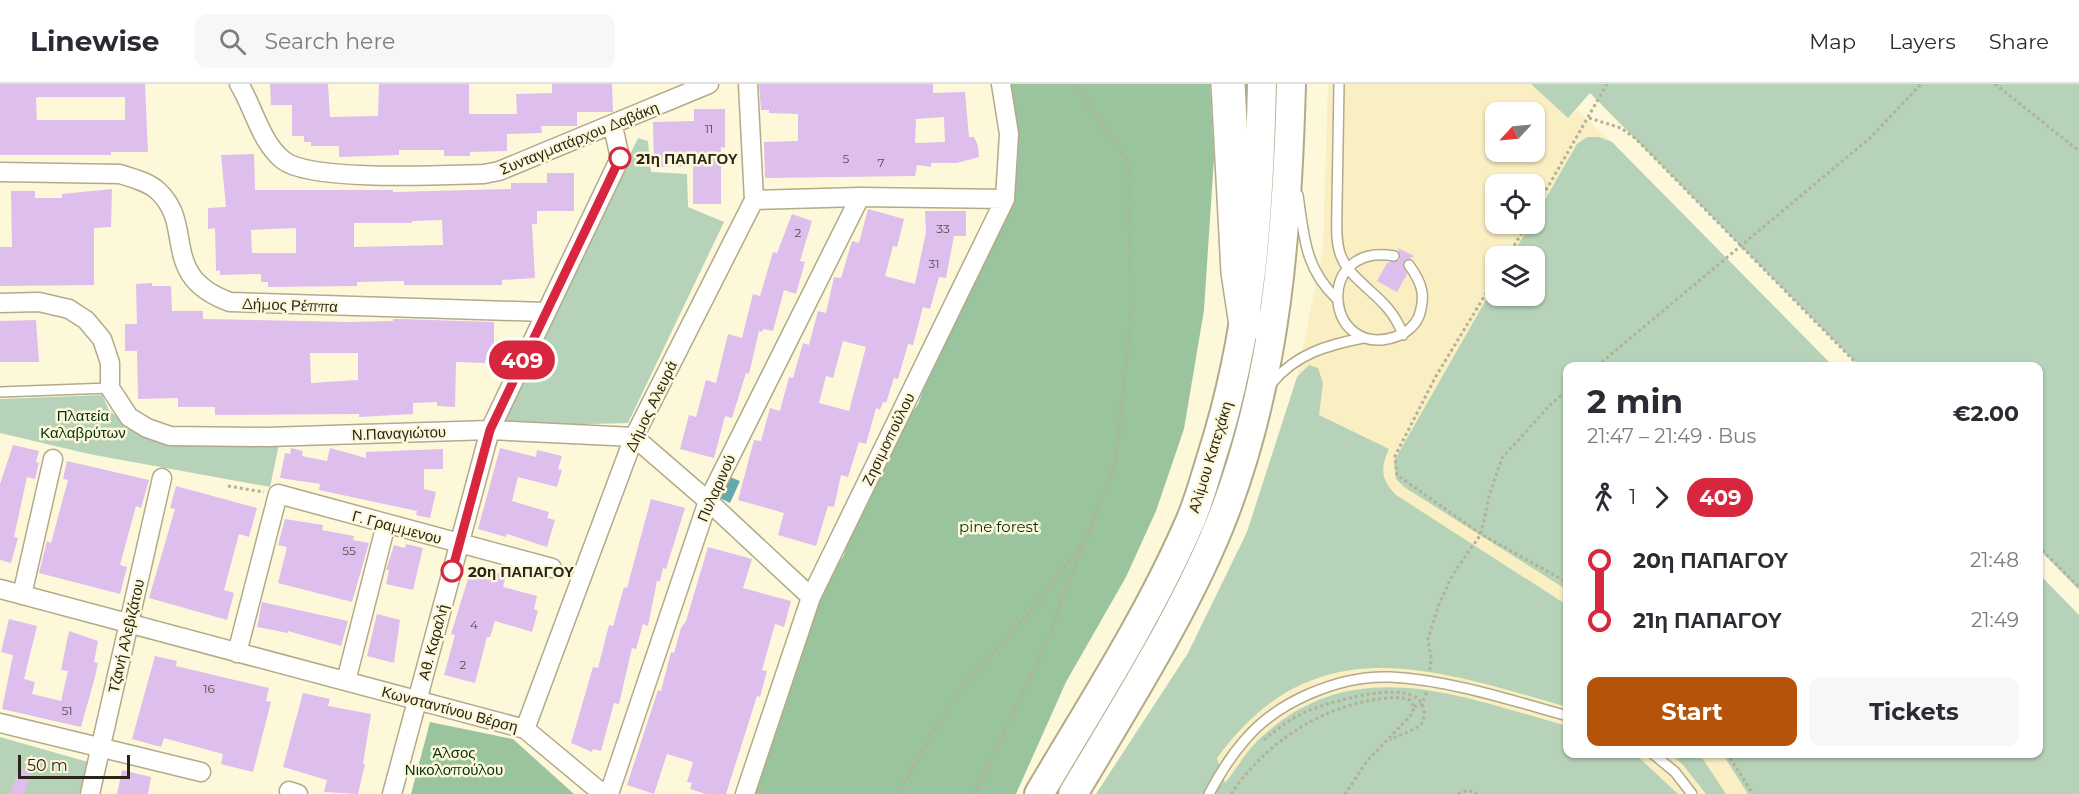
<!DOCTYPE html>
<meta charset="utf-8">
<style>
:root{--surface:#fff;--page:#f7f7f7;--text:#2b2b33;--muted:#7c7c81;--line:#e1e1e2;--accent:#b45309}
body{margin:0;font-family:Montserrat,sans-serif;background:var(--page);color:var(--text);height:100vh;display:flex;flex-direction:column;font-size:22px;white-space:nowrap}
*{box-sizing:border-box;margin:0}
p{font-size:20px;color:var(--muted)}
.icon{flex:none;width:33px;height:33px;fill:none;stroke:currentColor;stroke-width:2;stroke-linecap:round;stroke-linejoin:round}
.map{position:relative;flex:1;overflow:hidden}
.panel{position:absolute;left:1563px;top:278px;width:480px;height:396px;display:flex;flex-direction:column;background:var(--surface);border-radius:12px;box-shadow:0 2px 4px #0004}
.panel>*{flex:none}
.badge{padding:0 12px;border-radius:20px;font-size:21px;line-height:39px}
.needle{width:39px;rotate:244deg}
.buttons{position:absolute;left:1485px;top:18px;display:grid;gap:12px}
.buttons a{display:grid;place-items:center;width:60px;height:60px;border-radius:12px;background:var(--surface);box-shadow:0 2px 4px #0004;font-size:30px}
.scale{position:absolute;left:18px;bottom:15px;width:112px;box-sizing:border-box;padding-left:6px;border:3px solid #292618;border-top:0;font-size:16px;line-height:21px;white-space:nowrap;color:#292618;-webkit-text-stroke:4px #fef8db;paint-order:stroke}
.map>.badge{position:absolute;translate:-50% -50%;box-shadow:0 0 0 3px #fff}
.legs{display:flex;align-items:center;gap:9px;height:66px;padding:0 24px;font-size:20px}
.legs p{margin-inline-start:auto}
.headline{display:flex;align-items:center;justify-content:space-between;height:102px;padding:0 24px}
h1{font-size:33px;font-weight:700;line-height:45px}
.cta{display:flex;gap:12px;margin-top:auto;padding:12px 24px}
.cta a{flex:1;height:69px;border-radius:12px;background:var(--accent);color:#fff;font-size:24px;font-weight:700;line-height:69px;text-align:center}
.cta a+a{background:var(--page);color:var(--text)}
ul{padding:0 24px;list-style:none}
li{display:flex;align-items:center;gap:21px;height:60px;font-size:22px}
li i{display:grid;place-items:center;width:9px;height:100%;margin:0 8px;background:currentColor}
li i::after{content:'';width:15px;height:15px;margin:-8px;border:4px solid;border-radius:50%;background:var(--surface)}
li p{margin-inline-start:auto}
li:first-child i{background:linear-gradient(#0000 50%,currentColor 0)}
li:last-child i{background:linear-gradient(currentColor 50%,#0000 0)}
header{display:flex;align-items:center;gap:36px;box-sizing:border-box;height:84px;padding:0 30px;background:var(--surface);border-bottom:2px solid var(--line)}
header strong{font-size:28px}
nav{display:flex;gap:33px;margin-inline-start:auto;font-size:21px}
.search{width:420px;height:54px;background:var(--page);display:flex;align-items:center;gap:15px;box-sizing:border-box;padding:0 21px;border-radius:12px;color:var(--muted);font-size:22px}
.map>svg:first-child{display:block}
</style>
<header>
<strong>Linewise</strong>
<div class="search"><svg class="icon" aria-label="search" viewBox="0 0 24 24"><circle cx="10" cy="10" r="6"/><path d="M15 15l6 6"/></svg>Search here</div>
<nav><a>Map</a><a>Layers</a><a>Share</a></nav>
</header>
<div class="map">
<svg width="2079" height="710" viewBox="0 0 2079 710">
<rect width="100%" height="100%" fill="#fef8db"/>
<path fill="#f9efc3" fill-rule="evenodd" d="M1328,0H1531L1568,33L1577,26L1612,58L1833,282H1568V669H2038L2039,490L2079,531V710H1096L1188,569L1247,448L1297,293L1323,164ZM1496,28H1534V68H1496ZM1496,100H1534V140H1496ZM1496,172H1534V212H1496Z"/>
<path fill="#b6d2b8" d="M1531,0H2079V506L2039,465L2038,282H1859L1590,9L1568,34Z
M1587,53H1599L1612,58L1833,282H1568L1567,506L1404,403L1396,395L1394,377L1495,200L1496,212H1534V172H1511L1531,140H1534L1535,133L1577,60Z
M638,54L648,57L651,88L687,90L688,123L724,138L628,339L517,342L507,339L504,331Z
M1309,281L1318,284L1323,299L1319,331L1389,365C1380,384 1381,396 1396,411L1567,521V623C1434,585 1314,540 1217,674L1225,699C1238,683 1248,664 1265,650C1357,567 1465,614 1567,642L1568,669H1634L1678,710H1096L1188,569L1247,448L1297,293Z
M102,311L109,326L129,343L279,360L270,403L89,370L0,349V315Z
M2039,490L2079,531V710H1748L1722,669H2038Z
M0,653L88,678L80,710H0Z
M1670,669H1699L1726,710H1706L1683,681Z"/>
<path fill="#9ac49e" d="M999,0H1210L1214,74L1204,226L1184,345L1156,427L1126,493L1066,598L1016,710H746L812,511L843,473L874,384L918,320L955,219L994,139L1009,51Z
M430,638L513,655L574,710H411Z"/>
<path fill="#64a9ab" d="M730,393L740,397L730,419L720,414Z"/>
<path fill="#ddbeec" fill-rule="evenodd" d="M0,0H145L148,68H111V71H0ZM39,13H125V36H37L36,14Z
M270,0H328L330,33L378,32L379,0H469V30H517L516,10L552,9V0H612L613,28H577V42H541L542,49L507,50V67L470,68V72H444V66H399V71L339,73V62H311V58H304V52H292V21H271Z
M759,0H933V9L965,8L969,53H974L978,62L979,73L957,79H931V83L917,81L915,92L765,94L764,58L798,57V30L769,29V26H761ZM944,33L945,58L915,59L916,35Z
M694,25H725V64L721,63V120H693V82L654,83L653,38L694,37Z
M254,70L255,106H393V108L511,105V99H547V89H574V127H537V140H532L535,194L502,196V201H404V197L357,198V202L268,203V198H261V190L220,191V186L216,187L215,144L208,145V124L226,123L221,71ZM442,136L443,161L354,163V139H412V137ZM296,144V169H252L251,146Z
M112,105L111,143L94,144V201L0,202V163H12L11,107H35V114H62V110Z
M868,125L904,135L897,163L893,162L885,192L915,200L926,148L925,127H966V152H954L946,194L939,193L930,225L923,223L913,261L908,260L898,295L894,294L886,319L883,318L880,326L876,324L866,360L859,358L848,393L841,391L834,423L828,422L816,462L778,451L784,429L738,416L754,356L761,357L770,324L780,327L789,293L793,294L803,259L809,261L818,227L826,229L834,193L841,194L852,157L859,159ZM843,257L866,263L849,327L819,319L826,292L833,294Z
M792,130L812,137L800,177L805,178L796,210L784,206L773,247L763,245L762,248L759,247L749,290L746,289L732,334L725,332L714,374L680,365L689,331L696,333L706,296L716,299L728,250L742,254L753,210L760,212L773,168L777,169Z
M1398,164L1414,172L1403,179L1407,190L1397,208L1377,197L1387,179L1400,176Z
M152,199V202H171L172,227H203V235L348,238L393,237V235H400L494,238V276H485V279L456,278L455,323L437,322V318L413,319V330L359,333V330L215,331V323H178V314L138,315L137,267H125V240H137L136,200ZM310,269H358V296L311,299Z
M36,236L39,278H0V237Z
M13,361L39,367L36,378L39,379L35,395L27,393L14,453L18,454L11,479L0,476V400Z
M291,364L303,367L302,372L327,377L330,364L366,374V368L443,365V385H424V405L436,408L430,434L416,431L417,427L319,406L320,400L280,394L285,369L290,370Z
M500,364L536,373L537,366L562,372L558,385L562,386L557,403L518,393L512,417L549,428L547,434L555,436L547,463L507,450L506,453L478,445Z
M67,377L149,396L141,424L136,422L120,481L127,483L120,510L39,489L47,457L51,459L68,396L63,395Z
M176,402L257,424L249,453L239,450L224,506L234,509L227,536L149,514L175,425L170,424Z
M651,415L685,424L666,485L663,484L660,497H657L648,542L643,540L636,565L632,564L619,620L614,619L601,667L593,665L592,668L571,659L593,583L598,584L609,541L613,542L624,503L627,504Z
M285,435L323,441L322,446L354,452L353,456L369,459L352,518L278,499L287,463L278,461Z
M406,460L423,464L413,506L386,500L389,486H386L394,461L405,464Z
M708,463L752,475L743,504L791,517L784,543L775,540L762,586L767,587L760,613L757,612L726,710H706L690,705L692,699L687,698L693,678L667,670L654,710L627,701L658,606L661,607L671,568L674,569L681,544L686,537Z
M472,482L506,491L503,503L537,512L534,525L538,527L532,548L495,537L490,553H487L475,599L444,591L455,551L451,550Z
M262,518L348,537L341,562L288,547V549L257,543Z
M377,530L400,536L394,579L367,572Z
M9,535L37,542L24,595L35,598L32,610L61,617L68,587L61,586L69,547L98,557L94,578L98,579L95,593L81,643L2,625L13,571L1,568Z
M155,572L177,577L176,582L269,604L266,617L271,618L253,688L221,680L223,670L164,654L161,663L132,655Z
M303,609L330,615L328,622L371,630L363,680H365L358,710L324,708L327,696L283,683Z
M19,684L32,688L24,710H10Z
M122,686L151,693L148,710H117Z"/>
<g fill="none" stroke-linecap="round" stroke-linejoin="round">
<g stroke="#b2aa88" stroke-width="12">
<path id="lane" d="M1339,0C1338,40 1338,81 1337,121C1337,136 1335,158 1341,172C1353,202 1389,211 1403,251
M1298,111C1304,153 1305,185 1337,215
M1394,172C1313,158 1325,276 1395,253C1405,250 1415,242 1419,232C1426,211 1422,199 1409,181
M1272,299C1296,270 1327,261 1363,254
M0,308L110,304
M1652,669L1675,688L1692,710
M1209,710C1219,691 1230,673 1244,657C1276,618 1339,591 1390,593C1450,596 1510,616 1568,632"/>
</g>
<g stroke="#b2aa88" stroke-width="21">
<path id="street" d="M239,0C254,24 260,57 283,76C310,98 444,91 484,90L499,87L709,0
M0,88L120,90C133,94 148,98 158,107C196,142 158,192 230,218L544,228
M754,116L860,113L1005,115
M0,219L39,218L69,225L86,236L102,255L110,279V304L129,333L147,344L170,352L267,353L490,346L634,353L708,417L811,513
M0,505L525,645L603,710
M22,511L53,375
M237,569L278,410L552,484
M346,597L386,440
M0,639L201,688
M525,645L634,353L754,116L748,0
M289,707L298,710
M90,710L162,394
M392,710L490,346L620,74L613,42
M609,710L708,417L860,113
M745,710L811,513L1005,115L1009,50L1001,0"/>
</g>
<g stroke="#b2aa88" stroke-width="32">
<path id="primary" d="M1039,710C1091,622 1148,534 1189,440C1199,418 1205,394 1212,372C1252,247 1259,130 1262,0
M1073,710C1125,622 1189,522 1225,427C1277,290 1287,146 1291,0"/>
</g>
<g stroke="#b2aa88" stroke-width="36">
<path id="highway" d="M1228,0L1238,188L1246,241"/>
</g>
<path stroke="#b5b098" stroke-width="3" stroke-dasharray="3 3" stroke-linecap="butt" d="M1995,0L2079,67
M1589,34L1621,44L1635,54L1859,282
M1534,127L1607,0
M1508,172L1527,140
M1496,193L1436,292L1395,372L1397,391L1481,450L1568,499
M1597,282L1870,54L1921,0
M228,402L264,408
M2038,462L2079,503
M1430,586L1431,574L1428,555L1439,520L1453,490L1481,450L1490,409L1502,374L1552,319L1568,306
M1414,623L1422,620L1427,607
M1264,656C1278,644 1293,633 1310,626C1330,618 1426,588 1424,630C1424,635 1423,639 1419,642C1410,648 1399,651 1390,656
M1727,669L1753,710
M898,710L951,617L1032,525L1083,459
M974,710L1040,573L1116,377L1131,227L1128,77L1074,0
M1231,710C1264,661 1315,626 1373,616C1385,614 1399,612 1410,616L1414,623L1412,630L1367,677L1345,710
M1458,710L1468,706L1477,710"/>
<use href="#lane" stroke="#fff" stroke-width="9"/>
<use href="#street" stroke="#fff" stroke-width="18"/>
<use href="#primary" stroke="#fff" stroke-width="28"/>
<use href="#highway" stroke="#fff" stroke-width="33"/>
</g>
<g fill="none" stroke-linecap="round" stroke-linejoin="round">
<g stroke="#fff" stroke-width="14">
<path id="line-1" d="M452,487L490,346L620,74"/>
</g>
<use href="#line-1" stroke="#d7263d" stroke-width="9"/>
</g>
<g fill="#fff" stroke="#d7263d" stroke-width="3">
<circle cx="620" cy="74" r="10"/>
<circle cx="452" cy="487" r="10"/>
</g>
<g text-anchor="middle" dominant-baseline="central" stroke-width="5" stroke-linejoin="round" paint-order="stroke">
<g font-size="12" fill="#564c4d">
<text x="709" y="44">11</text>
<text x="846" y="74">5</text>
<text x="881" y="78">7</text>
<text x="943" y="144">33</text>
<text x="798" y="148">2</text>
<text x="934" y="179">31</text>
<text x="349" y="466">55</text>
<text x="474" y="540">4</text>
<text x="463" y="580">2</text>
<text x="209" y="604">16</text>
<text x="67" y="626">51</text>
</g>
<g font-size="15" fill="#292618" stroke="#fef8db">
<text transform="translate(579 54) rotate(-22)">Συνταγματάρχου Δαβάκη</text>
<text transform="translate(290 221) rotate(2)">Δήμος Ρέππα</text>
<text transform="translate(651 322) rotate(-64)">Δήμος Αλευρά</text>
<text transform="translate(399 349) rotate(-2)">Ν.Παναγιώτου</text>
<text transform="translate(888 355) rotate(-64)">Ζησιμοπούλου</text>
<text transform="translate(1210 373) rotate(-73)">Αλίμου Κατεχάκη</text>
<text transform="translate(716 404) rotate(-66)">Πυλαρινού</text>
<text transform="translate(397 443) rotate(15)">Γ. Γραμμενου</text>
<text transform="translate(126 552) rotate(-77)">Τζανή Αλεβιζάτου</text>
<text transform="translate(433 558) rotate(-75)">Αθ. Καραλή</text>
<text transform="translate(450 625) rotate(15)">Κωνσταντίνου Βέρση</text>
</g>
<g font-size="15" font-weight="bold" fill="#292618" stroke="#fef8db" text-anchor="start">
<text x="636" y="74">21η ΠΑΠΑΓΟΥ</text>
<text x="468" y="487">20η ΠΑΠΑΓΟΥ</text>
</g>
<g font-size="15" fill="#02330e" stroke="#fef8db">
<text x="83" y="331">Πλατεία<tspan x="83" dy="17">Καλαβρύτων</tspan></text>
<text x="999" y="442">pine forest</text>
<text x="454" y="668">Άλσος<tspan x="454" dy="17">Νικολοπούλου</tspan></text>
</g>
</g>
</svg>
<div class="buttons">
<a><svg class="needle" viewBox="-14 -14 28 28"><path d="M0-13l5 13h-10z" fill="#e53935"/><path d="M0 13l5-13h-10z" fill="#7c7c81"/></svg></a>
<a><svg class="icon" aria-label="locate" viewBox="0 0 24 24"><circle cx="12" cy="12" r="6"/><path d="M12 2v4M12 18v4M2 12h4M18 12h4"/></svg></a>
<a><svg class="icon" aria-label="layers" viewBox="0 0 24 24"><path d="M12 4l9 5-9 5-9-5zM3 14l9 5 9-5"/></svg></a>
</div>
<div class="scale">50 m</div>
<b class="badge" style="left:522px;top:276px;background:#d7263d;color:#fff">409</b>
<section class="panel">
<div class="headline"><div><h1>2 min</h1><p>21:47 – 21:49 · Bus</p></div><b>€2.00</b></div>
<div class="legs"><svg class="icon" aria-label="walk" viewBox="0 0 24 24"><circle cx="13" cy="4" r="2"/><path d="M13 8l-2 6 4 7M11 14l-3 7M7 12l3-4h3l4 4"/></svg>1<svg class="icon" aria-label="forward" viewBox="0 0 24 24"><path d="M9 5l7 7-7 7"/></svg><b class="badge" style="background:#d7263d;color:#fff">409</b></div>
<ul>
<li><i style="color:#d7263d"></i><b>20η ΠΑΠΑΓΟΥ</b><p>21:48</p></li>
<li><i style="color:#d7263d"></i><b>21η ΠΑΠΑΓΟΥ</b><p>21:49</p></li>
</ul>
<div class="cta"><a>Start</a><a>Tickets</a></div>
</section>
</div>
